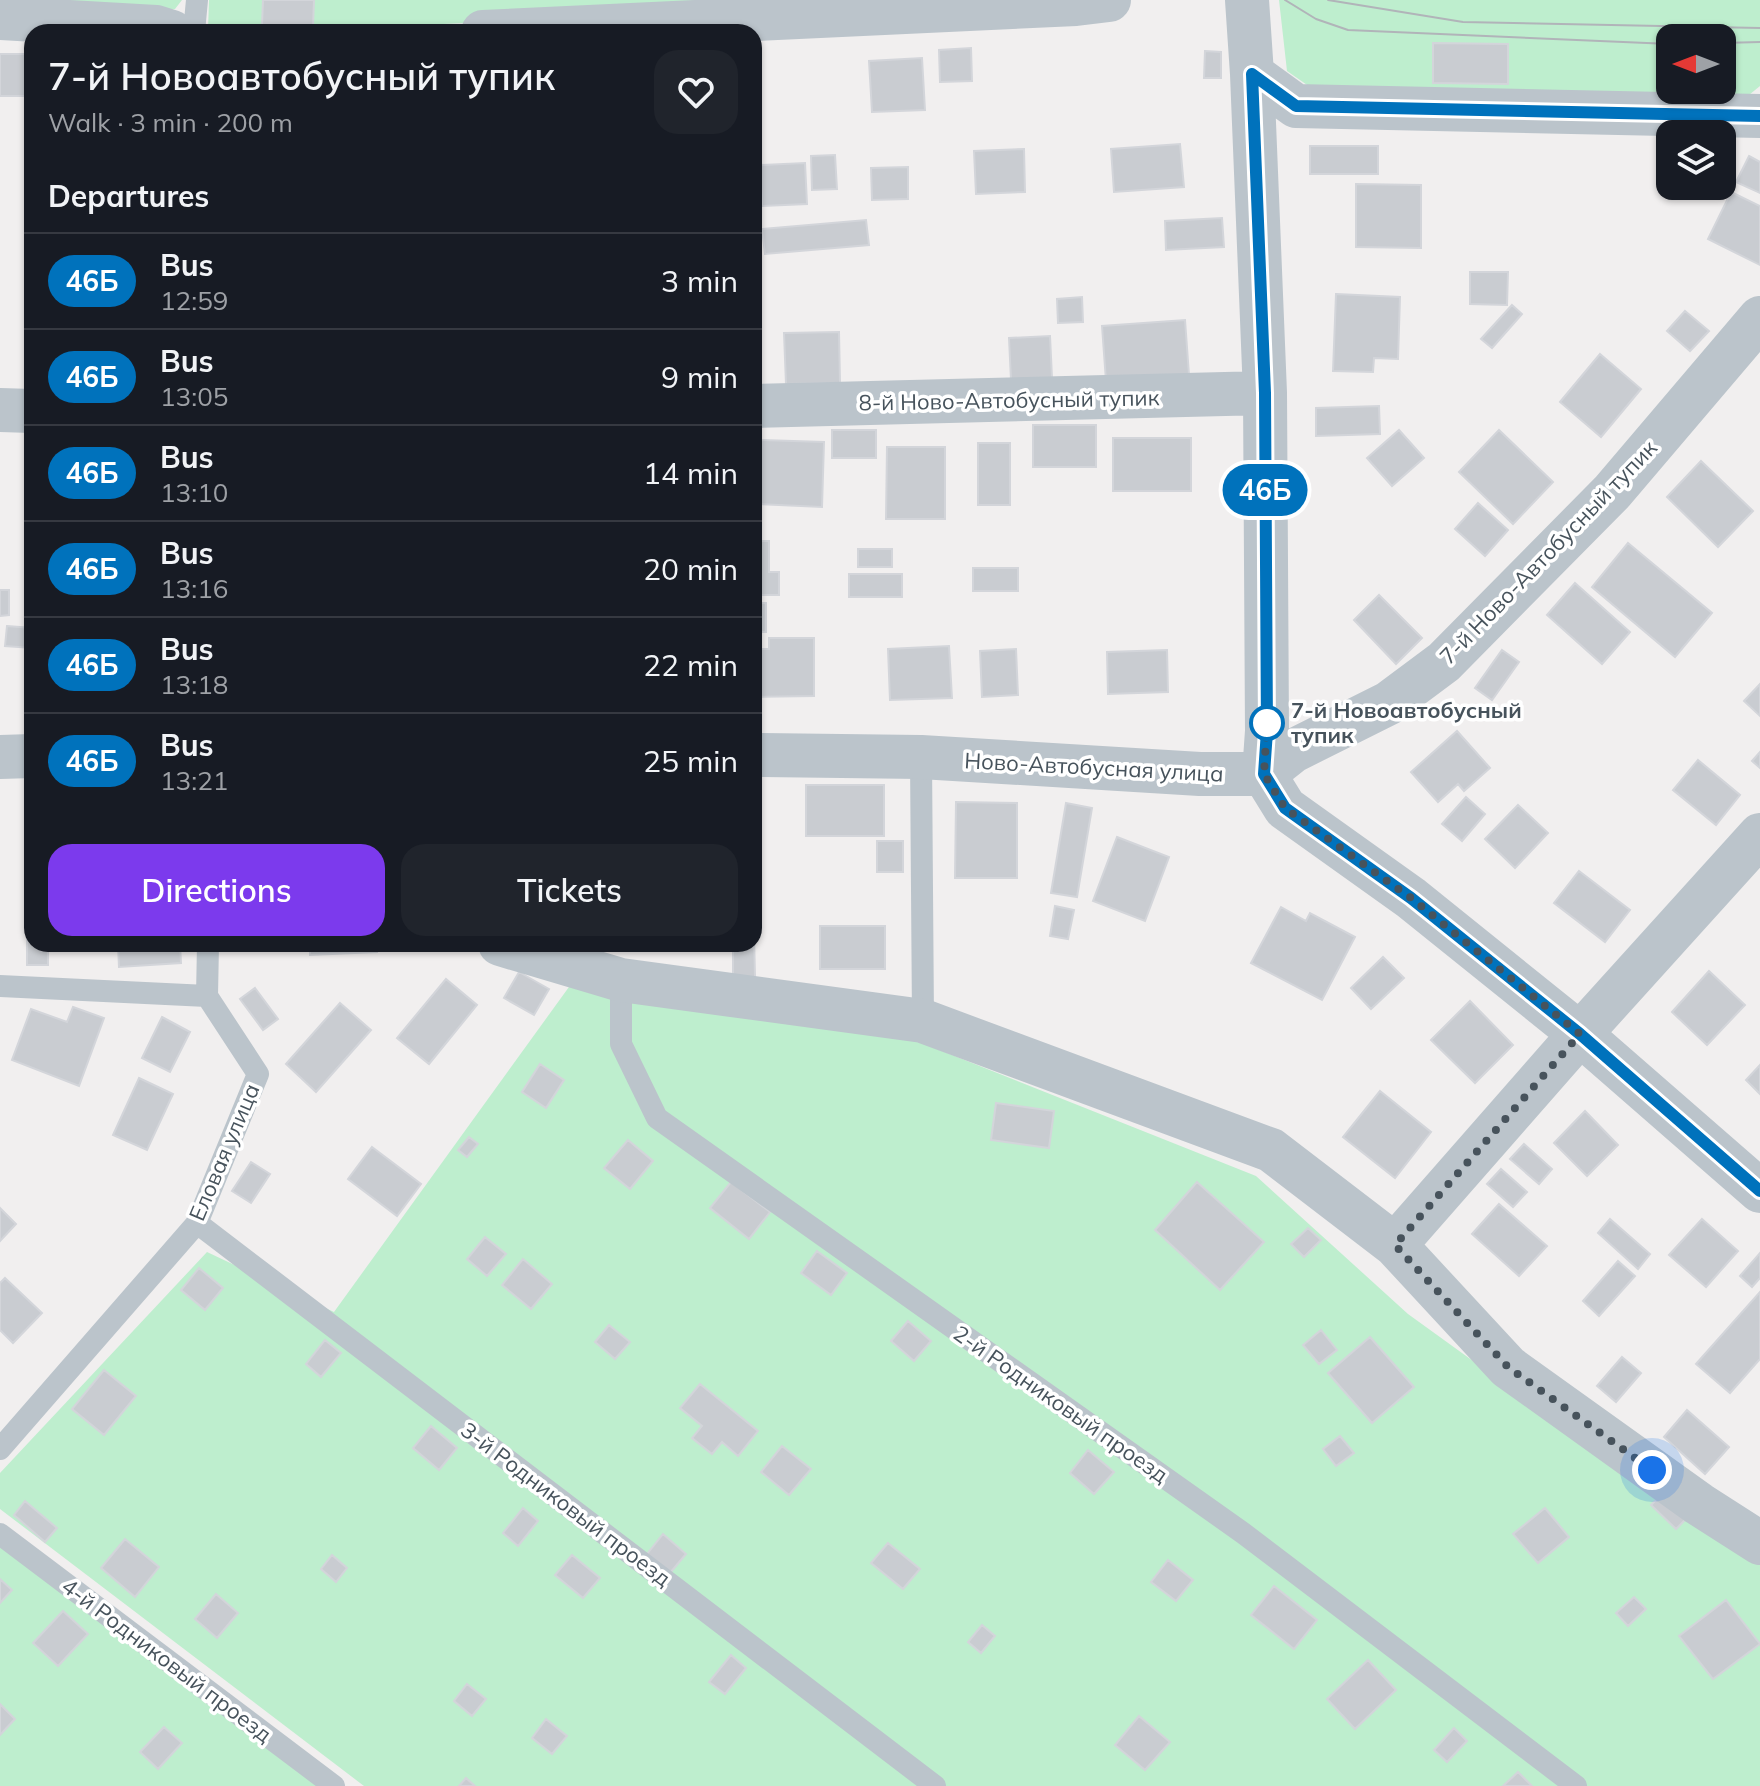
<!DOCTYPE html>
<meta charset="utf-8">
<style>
:root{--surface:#171b24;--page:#20242c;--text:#f1f3f6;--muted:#9ea1a6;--line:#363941;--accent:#7c3aed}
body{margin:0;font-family:Mulish,sans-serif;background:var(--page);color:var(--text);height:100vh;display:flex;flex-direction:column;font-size:30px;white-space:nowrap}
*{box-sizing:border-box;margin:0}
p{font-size:26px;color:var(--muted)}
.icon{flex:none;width:44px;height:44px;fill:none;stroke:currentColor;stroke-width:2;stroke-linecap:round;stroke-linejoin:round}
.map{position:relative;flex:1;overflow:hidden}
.side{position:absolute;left:24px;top:24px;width:738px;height:928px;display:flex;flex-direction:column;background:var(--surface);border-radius:24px;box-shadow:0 2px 6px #0004}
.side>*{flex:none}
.badge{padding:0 16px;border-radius:26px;font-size:28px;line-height:52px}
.needle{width:52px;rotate:270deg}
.tools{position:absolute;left:1656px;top:24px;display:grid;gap:16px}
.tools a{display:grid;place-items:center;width:80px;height:80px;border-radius:16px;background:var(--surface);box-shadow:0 2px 6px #0004;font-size:40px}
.you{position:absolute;width:40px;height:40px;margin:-20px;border:6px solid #fff;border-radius:50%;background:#1a73e8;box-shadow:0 0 0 12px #1a73e833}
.map>.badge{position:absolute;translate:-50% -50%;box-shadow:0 0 0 4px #fff}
h2{padding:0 24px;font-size:30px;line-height:72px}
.round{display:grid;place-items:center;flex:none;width:84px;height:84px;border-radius:24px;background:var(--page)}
.summary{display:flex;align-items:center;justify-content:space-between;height:136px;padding:0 24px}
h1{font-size:38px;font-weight:600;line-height:60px}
.button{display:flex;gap:16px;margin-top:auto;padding:16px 24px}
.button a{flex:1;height:92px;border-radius:24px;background:var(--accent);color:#fff;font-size:32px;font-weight:600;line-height:92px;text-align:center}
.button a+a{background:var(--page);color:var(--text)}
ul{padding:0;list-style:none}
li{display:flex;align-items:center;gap:24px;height:96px;padding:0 24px;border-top:2px solid var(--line)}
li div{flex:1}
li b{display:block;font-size:30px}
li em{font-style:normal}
li .badge{min-width:88px;font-weight:700;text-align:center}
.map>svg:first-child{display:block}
</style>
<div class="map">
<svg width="1760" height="1786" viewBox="0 0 1760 1786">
<rect width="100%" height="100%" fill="#f1efef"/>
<path fill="#beeece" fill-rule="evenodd" d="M0,0H182L175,9L153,10Z
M209,0H982L267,32H214L208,30Z
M1279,0H1760V86L1744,99L1310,87L1287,71ZM1670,38H1722V90H1670Z
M574,980L917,1041L1256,1176L1408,1314L1746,1558L1760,1562V1786H364L0,1509V1473L207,1252L334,1312Z
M0,1545L320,1786H0Z"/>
<path fill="#c9ccd1" stroke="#d3d5da" stroke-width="2" d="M263,0H314L313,27L262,25Z
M1433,43L1508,44V84L1433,83Z
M971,48L972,81L940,82L939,50Z
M1205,51L1221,52V78H1204Z
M0,54H25V96H0Z
M922,58L925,110L872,112L869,61Z
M1180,144L1184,187L1114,192L1111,149Z
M1310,146H1378V174H1310Z
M1024,149L1025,192L976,194L974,151Z
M835,155L837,189L812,190L811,156Z
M1749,156L1760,162V193L1736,182Z
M805,163L807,204L762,206L760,165Z
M908,167V199L872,200L871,168Z
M30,181H32V223H30Z
M1356,184L1421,185V248L1356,247Z
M1731,192L1760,206V265L1708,239Z
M1222,218L1224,247L1166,250L1165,221Z
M866,220L869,245L765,254L762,229Z
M1470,272H1508L1507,305L1470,304Z
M1336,294L1400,297L1398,359L1374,358L1373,372L1333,371Z
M1082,297L1083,322L1058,323L1057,299Z
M1512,305L1522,314L1492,348L1481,339Z
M1685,311L1709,331L1690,351L1667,331Z
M1185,320L1189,375L1106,381L1102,326Z
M839,332L840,383L786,384L784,333Z
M1050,336L1052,378L1011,380L1009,338Z
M1600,354L1641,389L1601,437L1560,402Z
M1379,406L1380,434L1316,436V408Z
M1033,425H1096V467H1033Z
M832,430H876V458H832Z
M1399,430L1424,458L1392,486L1367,458Z
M1499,430L1553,482L1513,524L1459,472Z
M1113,438H1191V491H1113Z
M759,440L824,442L822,507L757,504Z
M978,443H1010V505H978Z
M887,447H945V519H886Z
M1701,461L1753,511L1718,547L1667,497Z
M1478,503L1508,530L1485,556L1455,529Z
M754,541H769V572H779V595H754Z
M1628,543L1712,613L1675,657L1592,587Z
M858,549H892V567H858Z
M973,568H1018V591H973Z
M849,574H902V597H849Z
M1575,583L1630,632L1602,664L1547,615Z
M0,590H9V615L0,616Z
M1379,595L1422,638L1396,664L1354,620Z
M754,603H766V632H754Z
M7,626L32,628V648L5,646Z
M769,638H814V696L754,697V649H769Z
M949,646L952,698L890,700L888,649Z
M1016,649L1018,695L982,697L980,651Z
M1167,650L1168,692L1108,694L1107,652Z
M1502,650L1519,662L1492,700L1475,688Z
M1760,684V716L1744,701Z
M1457,731L1490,768L1464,791L1458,784L1438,802L1411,772Z
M1760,752V768L1752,761Z
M1698,760L1740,795L1716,825L1673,790Z
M806,785H884V836H806Z
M30,788H32V825H29Z
M1466,797L1485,814L1462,841L1442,824Z
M956,802L1017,803V878H955Z
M1066,803L1092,808L1077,897L1051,893Z
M1518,805L1548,833L1515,868L1485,839Z
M1117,837L1169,857L1145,921L1093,901Z
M877,841H903V872H877Z
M1579,871L1630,910L1605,942L1554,903Z
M1055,906L1074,910L1068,939L1050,936Z
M1281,907L1306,921L1310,913L1355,937L1322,1000L1251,963Z
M820,926H885V969H820Z
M27,929H32V944H48V965H27Z
M754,934L755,977H733V944H754Z
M118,944H180L181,963L119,967Z
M310,944H376L377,952L310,955Z
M1383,957L1404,978L1371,1009L1351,988Z
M1709,971L1745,1005L1707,1045L1672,1012Z
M519,972L549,989L534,1015L504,998Z
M446,979L477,1005L429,1064L397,1038Z
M255,988L278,1019L263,1030L240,999Z
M1470,1001L1513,1045L1475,1083L1431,1040Z
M340,1003L371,1030L316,1092L286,1064Z
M73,1007L104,1018L79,1086L12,1060L31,1009L67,1022Z
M162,1017L190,1032L170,1072L142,1058Z
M540,1064L564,1080L546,1108L522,1092Z
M1760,1065V1094L1746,1080Z
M139,1078L173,1094L147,1150L113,1135Z
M1380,1091L1431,1132L1395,1178L1343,1137Z
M996,1103L1054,1111L1049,1148L991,1140Z
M1585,1111L1618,1145L1587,1176L1554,1143Z
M469,1137L478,1144L467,1157L458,1150Z
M628,1140L653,1161L630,1189L604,1168Z
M1524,1144L1552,1169L1539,1184L1510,1159Z
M372,1147L421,1184L397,1216L348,1179Z
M251,1162L270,1174L251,1203L232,1191Z
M1501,1169L1527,1192L1513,1207L1487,1184Z
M731,1182L770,1212L749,1239L710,1208Z
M1197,1182L1264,1242L1220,1290L1155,1230Z
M1499,1204L1547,1246L1519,1276L1472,1234Z
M0,1208L16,1224L0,1241Z
M1610,1219L1650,1254L1638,1269L1598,1233Z
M1702,1219L1738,1251L1706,1287L1669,1255Z
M1308,1228L1321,1240L1304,1257L1291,1244Z
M485,1237L506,1254L487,1276L467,1259Z
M817,1251L847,1273L831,1295L801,1273Z
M1760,1253V1278L1752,1287L1740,1276Z
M523,1259L552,1284L531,1309L502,1285Z
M1618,1261L1635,1276L1599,1316L1583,1301Z
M199,1268L223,1288L205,1310L181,1290Z
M5,1278L42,1313L13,1343L0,1330V1283Z
M1760,1292V1359L1730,1393L1696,1364Z
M908,1321L931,1341L914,1361L891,1341Z
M609,1325L630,1342L615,1359L595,1342Z
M1321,1330L1337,1350L1319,1364L1303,1345Z
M1370,1337L1414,1387L1372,1423L1328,1373Z
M325,1340L341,1353L321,1377L306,1364Z
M1622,1357L1641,1373L1616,1402L1597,1386Z
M104,1370L136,1396L104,1435L72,1409Z
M700,1384L758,1431L738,1456L722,1442L712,1454L692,1438L702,1426L680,1408Z
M1687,1410L1729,1447L1705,1474L1664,1437Z
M431,1426L457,1448L439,1470L413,1448Z
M1340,1436L1354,1453L1336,1466L1323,1449Z
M782,1446L811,1469L789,1495L761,1472Z
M1088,1450L1114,1472L1094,1494L1070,1473Z
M1663,1493L1688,1517L1676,1529L1651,1505Z
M25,1501L57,1528L45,1542L14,1515Z
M523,1508L538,1521L518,1546L503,1533Z
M1545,1508L1569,1537L1538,1563L1513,1534Z
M663,1534L686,1554L670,1573L647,1554Z
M125,1539L159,1567L135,1597L101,1568Z
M888,1543L920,1569L903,1589L871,1563Z
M332,1555L347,1568L336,1582L321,1569Z
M572,1555L600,1578L583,1598L555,1575Z
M1168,1560L1193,1580L1176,1601L1151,1582Z
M0,1579L12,1590L0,1603Z
M1274,1586L1317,1620L1294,1649L1251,1615Z
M216,1594L238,1613L217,1638L195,1619Z
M1634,1597L1646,1609L1628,1626L1616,1613Z
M1726,1600L1760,1644L1713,1679L1679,1636Z
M63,1611L88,1634L58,1666L33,1643Z
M982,1625L995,1636L981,1653L968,1642Z
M731,1655L746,1668L725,1694L709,1682Z
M1368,1660L1396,1690L1355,1729L1327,1699Z
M467,1684L486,1699L472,1716L454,1701Z
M0,1704L15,1719L0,1735Z
M1139,1716L1170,1742L1145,1770L1115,1745Z
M546,1719L567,1736L552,1754L532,1738Z
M164,1727L182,1743L158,1769L140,1752Z
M1454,1728L1467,1741L1447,1762L1434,1750Z
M1518,1772L1532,1786H1503Z
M466,1778L475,1786H459Z"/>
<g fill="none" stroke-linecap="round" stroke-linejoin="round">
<path stroke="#bbc4cb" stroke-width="22" d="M194,32L197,0
M921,757L923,1021
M621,980V1044L657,1118L1243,1533L1576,1786
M0,986L207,996
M197,1223L935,1786
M0,1449L197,1223L258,1074L207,996L208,944
M0,1534L334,1786"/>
<path stroke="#bbc4cb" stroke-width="44" d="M1247,0L1252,74L1265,393L1267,731L1264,774
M0,18L156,27L172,32
M483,32L1076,4L1109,0
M1252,74L1296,106L1760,116
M754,406L1265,393
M0,410L32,411
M754,755L921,757L1200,774H1264
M0,757L32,756
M1264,774L1293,751L1389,703L1444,662L1612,492L1760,318
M1264,774L1285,808L1411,898L1580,1034L1760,1191
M500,944L621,980L923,1021L1271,1150L1395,1245L1508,1367L1699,1504L1760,1543
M1395,1245L1580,1034L1760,835"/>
<path stroke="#b1b4b9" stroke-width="2" d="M1285,0L1316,19L1348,30L1670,44
M1328,0L1463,22L1760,28
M1722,43L1760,42"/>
</g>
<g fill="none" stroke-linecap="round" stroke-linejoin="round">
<g stroke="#fff" stroke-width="18">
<path id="line" d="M1760,116L1296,106L1252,74L1265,393L1267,731L1264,774L1285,808L1411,898L1580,1034L1760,1191"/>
</g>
<use href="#line" stroke="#0072bc" stroke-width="12"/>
<path stroke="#47535c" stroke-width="8" stroke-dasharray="0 14.4" d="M1267,723L1264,774L1285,808L1411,898L1580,1034L1395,1245L1508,1367L1652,1470"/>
</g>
<circle fill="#fff" stroke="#0072bc" stroke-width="4" cx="1267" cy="723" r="16"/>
<g text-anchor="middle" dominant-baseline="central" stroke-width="7" stroke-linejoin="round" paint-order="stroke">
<g font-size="22" fill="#47535c" stroke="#fff">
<text transform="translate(1009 400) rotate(-1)">8-й Ново-Автобусный тупик</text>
<text transform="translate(1548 552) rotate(-46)">7-й Ново-Автобусный тупик</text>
<text transform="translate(1094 767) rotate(3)">Ново-Автобусная улица</text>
<text transform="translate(224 1152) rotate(-67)">Еловая улица</text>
<text transform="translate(1061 1404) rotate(35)">2-й Родниковый проезд</text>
<text transform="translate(566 1504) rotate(37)">3-й Родниковый проезд</text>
<text transform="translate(167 1660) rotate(37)">4-й Родниковый проезд</text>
</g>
<g font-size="22" font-weight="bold" fill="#47535c" stroke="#fff" text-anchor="start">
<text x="1291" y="710">7-й Новоавтобусный<tspan x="1291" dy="25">тупик</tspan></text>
</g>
</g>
</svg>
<div class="tools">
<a><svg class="needle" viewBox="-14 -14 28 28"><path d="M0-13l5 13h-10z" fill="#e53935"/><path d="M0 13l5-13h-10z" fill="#9ea1a6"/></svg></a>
<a><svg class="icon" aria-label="layers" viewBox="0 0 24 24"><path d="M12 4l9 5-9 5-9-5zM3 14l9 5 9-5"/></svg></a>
</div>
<div class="you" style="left:1652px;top:1470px"></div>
<b class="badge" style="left:1265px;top:490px;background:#0072bc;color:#fff">46Б</b>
<section class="side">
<div class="summary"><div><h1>7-й Новоавтобусный тупик</h1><p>Walk · 3 min · 200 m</p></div><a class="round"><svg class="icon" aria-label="heart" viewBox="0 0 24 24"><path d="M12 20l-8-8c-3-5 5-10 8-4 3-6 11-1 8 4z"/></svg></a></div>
<h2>Departures</h2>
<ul>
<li><span class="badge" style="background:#0072bc;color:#fff">46Б</span><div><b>Bus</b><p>12:59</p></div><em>3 min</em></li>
<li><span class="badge" style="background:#0072bc;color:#fff">46Б</span><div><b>Bus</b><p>13:05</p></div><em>9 min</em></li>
<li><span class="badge" style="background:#0072bc;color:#fff">46Б</span><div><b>Bus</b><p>13:10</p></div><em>14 min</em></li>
<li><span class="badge" style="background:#0072bc;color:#fff">46Б</span><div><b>Bus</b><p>13:16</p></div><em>20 min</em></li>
<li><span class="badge" style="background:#0072bc;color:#fff">46Б</span><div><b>Bus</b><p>13:18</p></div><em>22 min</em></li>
<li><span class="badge" style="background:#0072bc;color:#fff">46Б</span><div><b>Bus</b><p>13:21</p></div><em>25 min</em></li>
</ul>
<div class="button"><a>Directions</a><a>Tickets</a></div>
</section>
</div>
